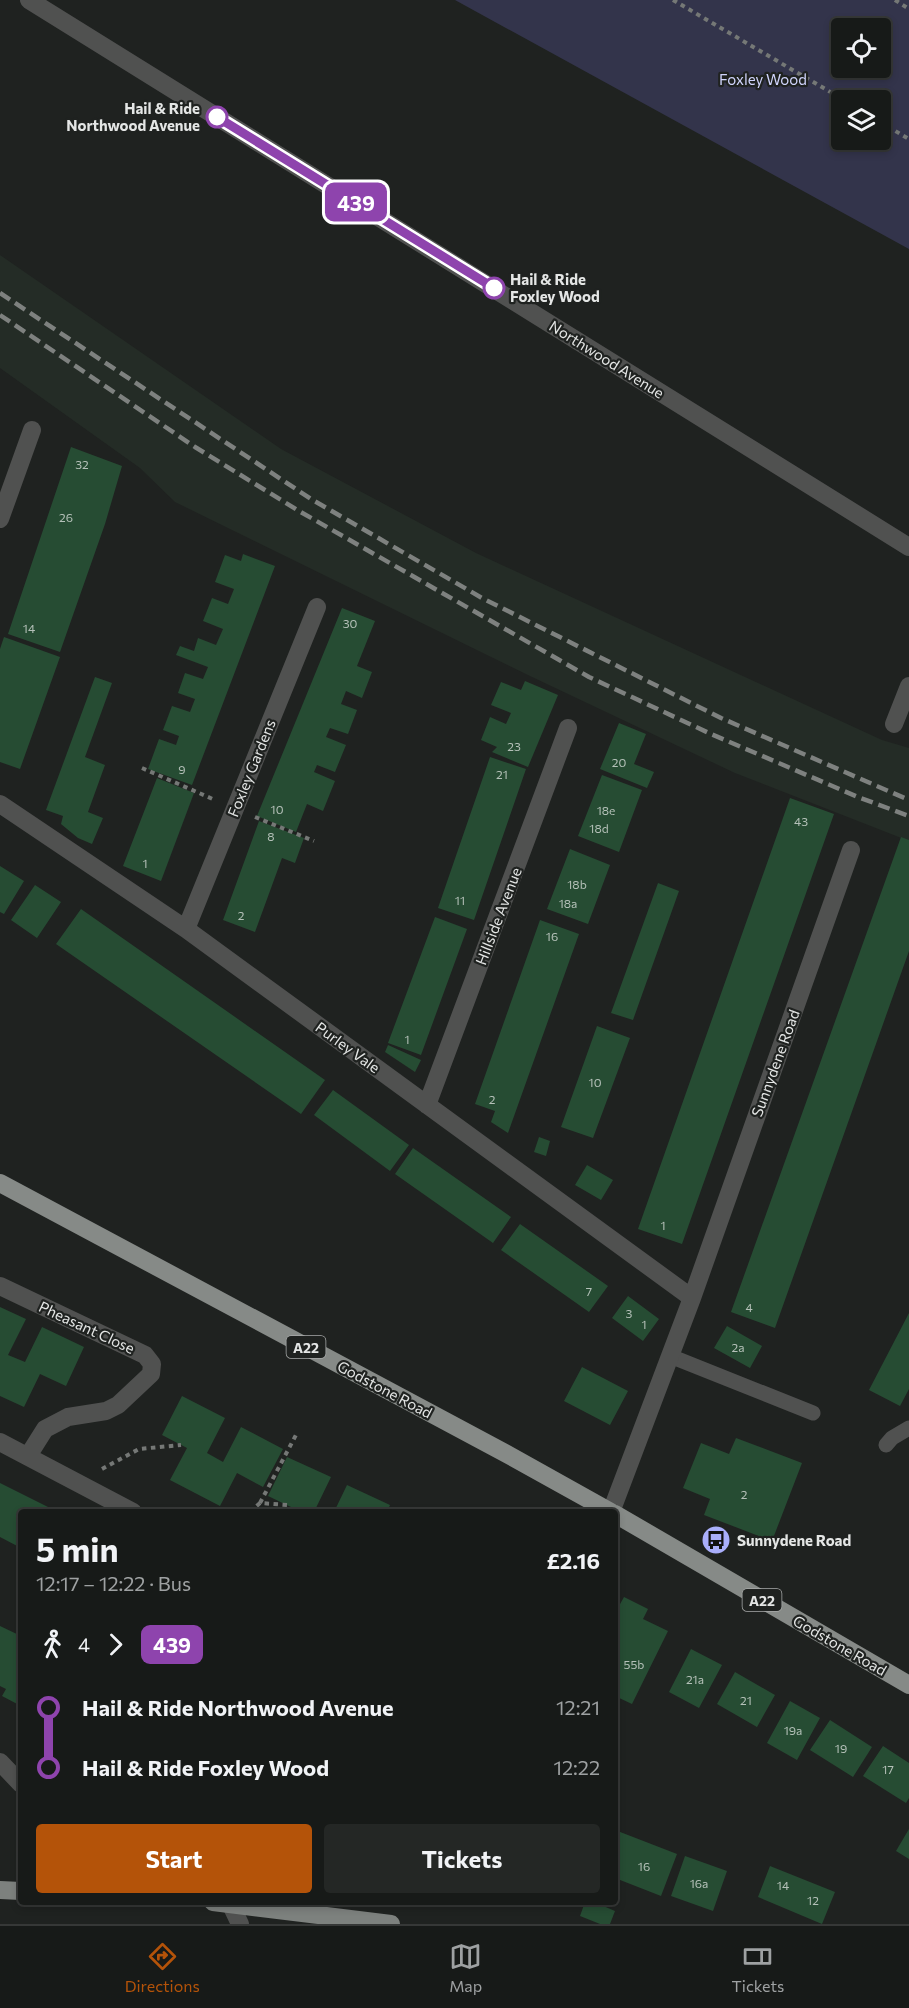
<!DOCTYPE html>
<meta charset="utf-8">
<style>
:root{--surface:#171a18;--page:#242725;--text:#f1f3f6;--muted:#9ea1a2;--line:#363837;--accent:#b45309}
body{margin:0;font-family:Commissioner,sans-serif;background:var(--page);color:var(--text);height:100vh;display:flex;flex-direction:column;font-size:22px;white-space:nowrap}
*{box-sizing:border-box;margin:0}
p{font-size:20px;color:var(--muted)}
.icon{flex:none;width:33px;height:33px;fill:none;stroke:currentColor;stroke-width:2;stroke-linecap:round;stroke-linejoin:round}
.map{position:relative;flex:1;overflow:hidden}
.details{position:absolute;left:18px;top:1509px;width:600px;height:396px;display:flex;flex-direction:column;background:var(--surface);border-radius:6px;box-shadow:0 3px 9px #0003,0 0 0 2px var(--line)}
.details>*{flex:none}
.badge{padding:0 12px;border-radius:9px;font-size:21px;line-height:39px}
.fabs{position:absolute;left:831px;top:18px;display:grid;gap:12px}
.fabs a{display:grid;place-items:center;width:60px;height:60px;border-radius:6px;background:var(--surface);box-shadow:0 3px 9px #0003,0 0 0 2px var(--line);font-size:30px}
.map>.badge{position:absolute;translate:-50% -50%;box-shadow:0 0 0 3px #fff}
.legs{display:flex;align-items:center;gap:9px;height:66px;padding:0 18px;font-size:20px}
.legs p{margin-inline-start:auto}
.overview{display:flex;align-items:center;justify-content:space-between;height:102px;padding:0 18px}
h1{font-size:33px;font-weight:700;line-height:45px}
.cta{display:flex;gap:12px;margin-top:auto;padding:12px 18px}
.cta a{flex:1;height:69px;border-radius:6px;background:var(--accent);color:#fff;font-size:24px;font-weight:700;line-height:69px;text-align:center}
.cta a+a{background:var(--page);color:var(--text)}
ul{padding:0 18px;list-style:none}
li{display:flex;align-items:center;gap:21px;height:60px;font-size:22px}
li i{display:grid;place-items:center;width:9px;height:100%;margin:0 8px;background:currentColor}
li i::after{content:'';width:15px;height:15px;margin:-8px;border:4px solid;border-radius:50%;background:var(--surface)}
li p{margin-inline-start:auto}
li:first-child i{background:linear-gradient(#0000 50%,currentColor 0)}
li:last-child i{background:linear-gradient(currentColor 50%,#0000 0)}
.dock{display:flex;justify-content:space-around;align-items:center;height:84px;border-top:2px solid var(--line);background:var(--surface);font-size:16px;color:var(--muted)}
.dock a{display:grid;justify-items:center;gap:3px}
.dock .on{color:var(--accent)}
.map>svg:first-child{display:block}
</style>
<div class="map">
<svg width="909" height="1924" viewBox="0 0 909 1924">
<rect width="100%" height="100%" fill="#1f2220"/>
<path fill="#242c26" d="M0,255L281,449L476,553L882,740L909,748V841L735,773L530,676L175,502L140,468L0,368Z"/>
<path fill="#33344b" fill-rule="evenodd" d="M455,0H909V249ZM842,28H880V68H842ZM842,100H880V140H842Z"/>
<path fill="#264c33" d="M71,447L122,466L105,524L60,652L8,634Z
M243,554L275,566L192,785L148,769L159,739L176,745L179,736L163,730L172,706L190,712L195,699L178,693L185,673L203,679L208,667L176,655L180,646L194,651L198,638L216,645L223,629L203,621L212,598L228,604L234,589L215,582L225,555L241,561Z
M342,608L375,621L357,666L372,672L362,698L346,691L341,704L357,710L348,734L330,728L326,737L346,745L335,772L317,765L314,772L335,781L323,811L307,804L296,832L257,816Z
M4,637L60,657L20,769L0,762V649Z
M95,677L112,683L85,757L105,765L88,812L103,818L92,844L78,838L61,824L63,816L46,810Z
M525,681L558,695L528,767L492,752L497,747L481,740L490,717L506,724L511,713L491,705L501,682L521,690Z
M619,723L646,734L634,764L654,772L647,788L600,769Z
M490,757L526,769L474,920L438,908Z
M602,775L642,790L619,852L578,836Z
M157,778L194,793L161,881L123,866Z
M790,798L834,814L682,1244L638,1229Z
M259,821L304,838L295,863L282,858L255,932L223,920Z
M901,837L909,840V951L775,1328L731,1312Z
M570,849L610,865L588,924L547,909Z
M0,866L24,881L4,914L0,912Z
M658,883L679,891L633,1020L611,1013Z
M35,885L61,902L37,938L11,920Z
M81,909L325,1080L301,1114L56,944Z
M435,917L467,929L421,1055L388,1043Z
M540,920L579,934L508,1133L491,1122L495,1111L475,1104Z
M597,1026L630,1038L593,1138L561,1127Z
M388,1045L421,1060L415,1072L385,1052Z
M333,1090L409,1145L390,1171L314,1115Z
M539,1137L550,1141L546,1156L534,1152Z
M413,1148L511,1217L493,1243L395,1174Z
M587,1165L613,1180L601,1200L575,1185Z
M520,1224L608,1286L589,1312L501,1250Z
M628,1296L659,1319L643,1341L612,1318Z
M0,1307L26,1319L8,1355L25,1362L42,1327L84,1347L66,1386L40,1374L24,1407L0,1396Z
M909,1313V1389L900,1406L869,1390Z
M727,1326L762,1346L750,1368L714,1348Z
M582,1367L628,1391L610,1425L564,1401Z
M182,1396L225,1418L207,1453L223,1462L241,1427L283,1449L263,1487L237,1473L220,1506L170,1480L187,1448L162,1435Z
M736,1438L802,1463L772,1541L704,1515L710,1499L683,1488L701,1443L729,1454Z
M287,1457L331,1477L314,1512H291L293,1508L268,1496Z
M0,1483L58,1512H21V1548L0,1537Z
M347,1485L390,1505L387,1512H334Z
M624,1597L648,1609L643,1619L668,1631L632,1704L615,1696V1604L619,1606Z
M0,1626L21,1636V1706L2,1696L6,1689L0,1686Z
M691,1649L722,1665L699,1708L669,1692Z
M735,1672L775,1695L757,1727L717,1704Z
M790,1701L820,1718L797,1760L767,1743Z
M830,1720L872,1747L853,1777L810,1750Z
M883,1746L909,1763V1798L906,1803L863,1776Z
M909,1829V1859L896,1851Z
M615,1830L677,1854L661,1896L615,1878Z
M685,1856L727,1871L713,1911L671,1896Z
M770,1866L835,1892L822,1924L758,1897Z
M585,1902H594L615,1911L610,1924H600L580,1916Z"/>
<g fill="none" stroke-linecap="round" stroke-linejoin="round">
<path stroke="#757876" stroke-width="4" stroke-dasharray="4.5 4.5" stroke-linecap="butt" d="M673,0L844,100
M895,0L909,9
M880,122L909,139
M142,768L215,800
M255,817L314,841
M102,1469L139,1449L181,1445
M260,1503L297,1433
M250,1512L260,1503L287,1505"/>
<path stroke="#505150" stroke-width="15" d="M670,1356L813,1413
M886,1445L892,1438L909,1428"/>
<path stroke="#505150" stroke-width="18" d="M29,0L909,547
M0,519L32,430
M894,724L909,686
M0,804L186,929L692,1298
M186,929L317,607
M427,1105L568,728
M0,1286L145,1355L152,1364L151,1374L118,1405L106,1411L68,1417L45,1429L28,1456
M0,1442L133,1512
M611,1512L692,1298L851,850
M0,1762L21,1784
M230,1903L240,1924"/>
<path stroke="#7d817e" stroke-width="18" d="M0,1890L21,1891
M213,1902L391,1924"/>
<path stroke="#868a87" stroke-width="18" d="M0,1183L505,1453L611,1512
M615,1514L909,1685"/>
<path stroke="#7e817f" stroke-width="4.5" stroke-dasharray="12 6" stroke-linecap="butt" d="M0,293L311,499L482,598L721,718L909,800
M0,315L195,447L299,511L589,677L711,734L858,797L909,816"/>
</g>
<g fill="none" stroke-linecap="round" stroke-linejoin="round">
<g stroke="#fff" stroke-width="14">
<path id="line-1" d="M217,117L494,288"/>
</g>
<use href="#line-1" stroke="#8e44ad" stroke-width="9"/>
</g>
<defs>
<g id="bus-disc" transform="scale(1.5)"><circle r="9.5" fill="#aaaffb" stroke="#1f2220"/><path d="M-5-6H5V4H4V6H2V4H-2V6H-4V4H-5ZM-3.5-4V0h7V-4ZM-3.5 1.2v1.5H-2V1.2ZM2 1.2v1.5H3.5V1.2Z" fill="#111"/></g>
</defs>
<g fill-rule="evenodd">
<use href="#bus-disc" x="716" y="1540"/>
</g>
<g fill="#fff" stroke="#8e44ad" stroke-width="3">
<circle cx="217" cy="117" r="10"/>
<circle cx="494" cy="288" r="10"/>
</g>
<g text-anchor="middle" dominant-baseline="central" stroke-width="4.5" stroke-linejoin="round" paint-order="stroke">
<g font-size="12" fill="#b4c0b8">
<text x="82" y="464">32</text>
<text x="66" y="517">26</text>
<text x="350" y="623">30</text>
<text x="29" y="628">14</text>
<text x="514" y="746">23</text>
<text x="619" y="762">20</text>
<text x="182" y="769">9</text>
<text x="502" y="774">21</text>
<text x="277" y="809">10</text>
<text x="606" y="810">18e</text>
<text x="801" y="821">43</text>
<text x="599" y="828">18d</text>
<text x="271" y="836">8</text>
<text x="145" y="863">1</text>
<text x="577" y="884">18b</text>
<text x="460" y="900">11</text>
<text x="568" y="903">18a</text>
<text x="241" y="915">2</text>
<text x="552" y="936">16</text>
<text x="407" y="1039">1</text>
<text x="595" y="1082">10</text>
<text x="492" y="1099">2</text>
<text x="663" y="1225">1</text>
<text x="589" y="1291">7</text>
<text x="749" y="1307">4</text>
<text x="629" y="1313">3</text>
<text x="644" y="1324">1</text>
<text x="738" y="1347">2a</text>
<text x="744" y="1494">2</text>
<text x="634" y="1664">55b</text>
<text x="695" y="1679">21a</text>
<text x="746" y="1700">21</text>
<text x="793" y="1730">19a</text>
<text x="841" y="1748">19</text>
<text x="888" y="1769">17</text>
<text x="644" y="1866">16</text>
<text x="699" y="1883">16a</text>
<text x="783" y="1885">14</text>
<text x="813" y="1900">12</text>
</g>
<g fill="#1f2220" stroke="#a9abaa" stroke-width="1.5">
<rect x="286.5" y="1336" width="39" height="22" rx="4.5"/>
<rect x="742.5" y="1589" width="39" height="22" rx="4.5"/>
</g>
<g font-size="14" font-weight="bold" fill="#e4e6e5">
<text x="306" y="1347">A22</text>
<text x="762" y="1600">A22</text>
</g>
<g font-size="15" fill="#d0d4fc" stroke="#1f2220">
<text x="763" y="79">Foxley Wood</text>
</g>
<g font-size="15" font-weight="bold" fill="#e4e6e5" stroke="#1f2220" text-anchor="end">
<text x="200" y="108">Hail &amp; Ride<tspan x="200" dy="17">Northwood Avenue</tspan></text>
<text x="510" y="279" text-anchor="start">Hail &amp; Ride<tspan x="510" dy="17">Foxley Wood</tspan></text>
</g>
<g font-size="15" fill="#e4e6e5" stroke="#1f2220">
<text transform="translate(607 359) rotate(32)">Northwood Avenue</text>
<text transform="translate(251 768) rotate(-68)">Foxley Gardens</text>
<text transform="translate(498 916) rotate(-69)">Hillside Avenue</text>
<text transform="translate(348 1047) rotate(36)">Purley Vale</text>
<text transform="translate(775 1063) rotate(-70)">Sunnydene Road</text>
<text transform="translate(87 1327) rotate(25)">Pheasant Close</text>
<text transform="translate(385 1389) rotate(28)">Godstone Road</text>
<text transform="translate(840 1645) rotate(30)">Godstone Road</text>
</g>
<g font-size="15" font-weight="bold" fill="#e4e6e5" stroke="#1f2220" text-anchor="start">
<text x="737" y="1540">Sunnydene Road</text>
</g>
</g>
</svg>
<div class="fabs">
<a><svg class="icon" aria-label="locate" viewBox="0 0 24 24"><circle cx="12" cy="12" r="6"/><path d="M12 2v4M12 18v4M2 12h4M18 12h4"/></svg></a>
<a><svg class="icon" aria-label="layers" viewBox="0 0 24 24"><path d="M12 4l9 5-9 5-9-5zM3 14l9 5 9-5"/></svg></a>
</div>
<b class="badge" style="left:356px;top:202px;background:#8e44ad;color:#fff">439</b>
<section class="details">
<div class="overview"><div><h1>5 min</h1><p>12:17 – 12:22 · Bus</p></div><b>£2.16</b></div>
<div class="legs"><svg class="icon" aria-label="walk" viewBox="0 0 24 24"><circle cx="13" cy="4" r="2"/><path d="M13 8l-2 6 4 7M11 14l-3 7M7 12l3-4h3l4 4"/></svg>4<svg class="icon" aria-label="forward" viewBox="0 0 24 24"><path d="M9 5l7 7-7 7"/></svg><b class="badge" style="background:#8e44ad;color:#fff">439</b></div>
<ul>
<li><i style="color:#8e44ad"></i><b>Hail &amp; Ride Northwood Avenue</b><p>12:21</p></li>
<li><i style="color:#8e44ad"></i><b>Hail &amp; Ride Foxley Wood</b><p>12:22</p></li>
</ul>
<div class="cta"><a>Start</a><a>Tickets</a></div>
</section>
</div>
<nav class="dock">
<a class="on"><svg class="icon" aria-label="directions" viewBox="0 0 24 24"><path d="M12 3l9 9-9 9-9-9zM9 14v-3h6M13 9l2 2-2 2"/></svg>Directions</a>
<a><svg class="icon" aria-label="map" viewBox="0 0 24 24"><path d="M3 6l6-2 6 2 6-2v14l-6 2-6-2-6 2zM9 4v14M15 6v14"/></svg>Map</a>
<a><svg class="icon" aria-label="tickets" viewBox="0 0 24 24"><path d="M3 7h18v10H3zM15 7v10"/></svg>Tickets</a>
</nav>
